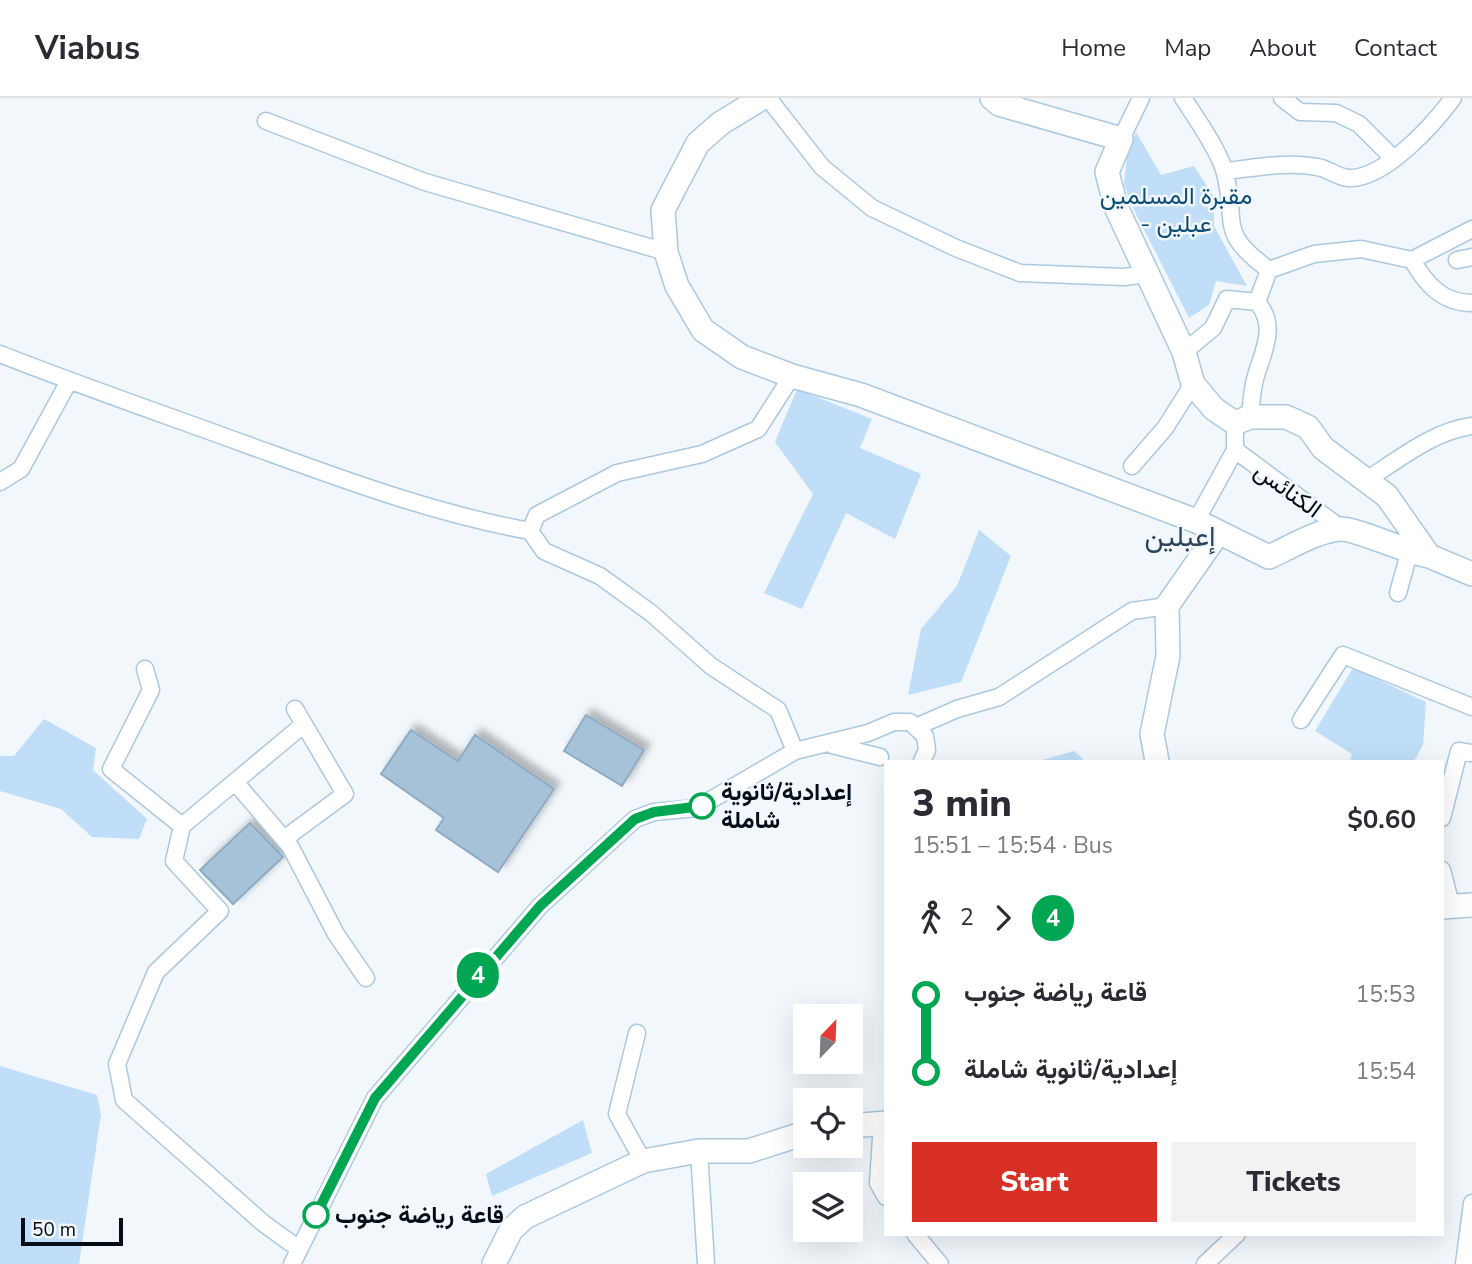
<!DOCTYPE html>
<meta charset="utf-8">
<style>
:root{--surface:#fff;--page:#f2f2f3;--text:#2b2b33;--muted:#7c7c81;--line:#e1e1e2;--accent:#d93025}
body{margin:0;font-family:"Nunito Sans",Vazirmatn,sans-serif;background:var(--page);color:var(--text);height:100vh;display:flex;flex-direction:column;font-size:26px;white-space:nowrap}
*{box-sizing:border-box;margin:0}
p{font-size:23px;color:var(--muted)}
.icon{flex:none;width:38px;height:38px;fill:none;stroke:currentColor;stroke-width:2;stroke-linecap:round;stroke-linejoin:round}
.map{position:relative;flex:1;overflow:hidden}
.panel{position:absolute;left:884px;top:662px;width:560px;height:476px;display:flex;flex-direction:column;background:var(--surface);border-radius:0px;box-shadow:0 7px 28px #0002}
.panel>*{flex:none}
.badge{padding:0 14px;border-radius:23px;font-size:24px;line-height:46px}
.needle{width:46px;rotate:23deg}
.buttons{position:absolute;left:793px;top:906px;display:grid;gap:14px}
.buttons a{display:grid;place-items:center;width:70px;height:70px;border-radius:0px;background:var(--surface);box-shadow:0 7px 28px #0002;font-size:35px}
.scale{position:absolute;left:21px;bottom:18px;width:102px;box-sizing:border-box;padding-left:7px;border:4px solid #050e16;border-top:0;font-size:19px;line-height:24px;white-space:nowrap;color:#050e16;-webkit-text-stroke:5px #f1f7fb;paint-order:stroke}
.map>.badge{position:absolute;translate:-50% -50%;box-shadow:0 0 0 4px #fff}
.legs{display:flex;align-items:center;gap:10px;height:77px;padding:0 28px;font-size:23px}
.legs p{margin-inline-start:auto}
.overview{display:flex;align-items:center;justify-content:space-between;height:119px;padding:0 28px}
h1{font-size:38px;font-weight:800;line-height:52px}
.action{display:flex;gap:14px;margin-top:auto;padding:14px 28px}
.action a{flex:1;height:80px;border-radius:0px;background:var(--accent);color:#fff;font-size:28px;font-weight:800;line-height:80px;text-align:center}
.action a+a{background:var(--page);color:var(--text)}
ul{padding:0 28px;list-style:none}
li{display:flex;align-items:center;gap:24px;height:77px;font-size:26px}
li i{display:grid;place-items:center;width:10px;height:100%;margin:0 9px;background:currentColor}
li i::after{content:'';width:18px;height:18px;margin:-9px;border:5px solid;border-radius:50%;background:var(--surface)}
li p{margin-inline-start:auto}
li:first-child i{background:linear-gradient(#0000 50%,currentColor 0)}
li:last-child i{background:linear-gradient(currentColor 50%,#0000 0)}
header{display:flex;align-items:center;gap:42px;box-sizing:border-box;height:98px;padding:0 35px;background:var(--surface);border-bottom:2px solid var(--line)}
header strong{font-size:33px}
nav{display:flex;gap:38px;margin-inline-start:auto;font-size:24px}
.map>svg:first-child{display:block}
</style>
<header>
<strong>Viabus</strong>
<nav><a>Home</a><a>Map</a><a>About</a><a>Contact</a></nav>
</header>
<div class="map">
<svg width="1472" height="1166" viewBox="0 0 1472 1166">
<defs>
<filter id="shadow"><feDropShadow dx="6" dy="-6" stdDeviation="3.5" flood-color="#0004"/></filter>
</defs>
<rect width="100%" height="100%" fill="#f1f7fb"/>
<path fill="#c0def8" d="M1136,34L1161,77L1194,68L1214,99V128L1247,188L1216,183L1209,207L1189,220L1131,106L1124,86L1127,57Z
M797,291L872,321L860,350L921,376L895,441L846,415L802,511L764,495L813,396L775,344Z
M979,432L1011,458L961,584L908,597L921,531L957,488Z
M1353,570L1426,604L1423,647L1414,663H1350L1352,656L1315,633Z
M44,621L96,650L93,672L147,721L139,741L92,739L61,711L0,693V658H14Z
M1074,653L1085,663H1026H1039Z
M0,968L97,997L101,1016L79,1166H0Z
M583,1022L592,1055L492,1098L486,1076Z"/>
<path fill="#a6c2d8" stroke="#8faac0" stroke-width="2" filter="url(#shadow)" d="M586,617L644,652L622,688L564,653Z
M411,632L458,663L475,637L554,691L498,774L436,732L444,720L381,676Z
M250,725L283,759L233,806L200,772Z"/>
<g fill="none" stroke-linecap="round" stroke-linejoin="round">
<g stroke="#acc8df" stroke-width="19">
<path id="street" d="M768,0L822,69L872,110L956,150L1020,175L1124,179L1148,176
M1183,0C1195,18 1220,54 1225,75C1238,129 1217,133 1269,172
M1282,0L1300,14L1336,15L1359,26L1393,60
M266,23L425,84L666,154
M1121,41L1141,0
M1225,73C1255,70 1288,63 1317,69C1327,70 1337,79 1348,80C1384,82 1433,27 1453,0
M1412,162C1426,186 1442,205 1472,205
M1457,162L1472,159
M1184,254L1213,230L1227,201L1257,204
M0,256C81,288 163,316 245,346C339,380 431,415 530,433
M792,278L758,331L702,356L617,375L537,417L530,433L544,453L600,478L651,515L711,568L778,612L795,653
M1250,319C1251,306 1252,293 1255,281C1263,253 1278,228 1257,204L1269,172L1314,156L1361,151L1412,162L1472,131
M1235,352L1342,431
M1132,368L1165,330L1193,286
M1365,383C1398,362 1433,333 1472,328
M0,384L21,371L69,283
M1196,423L1235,352V325
M1398,495L1409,455
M145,571L151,592L111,671L182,728L174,763L220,813L156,874L117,966L124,1002L263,1125L299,1151
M1301,622L1343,557L1472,609
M918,628L957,611L999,599L1132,513L1167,508
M832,647L880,659
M235,684L290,748L336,836L366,880
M1442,720L1459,653L1472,655
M182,728L303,627
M284,741L345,696L295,611
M1442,772L1451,807
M637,935L617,1016L643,1063
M882,1025L878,1085L886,1099
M699,1053L706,1166
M915,1136L940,1166
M292,1166L375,1000L540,808L635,721L654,714L697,710L795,653L868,635L894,624H910L925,638L927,652L922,663
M1205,1166L1237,1136
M1464,1166L1472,1105"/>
</g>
<g stroke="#acc8df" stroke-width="26">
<path id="secondary" d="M762,0L721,25L698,45L663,112L666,154L677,188L703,232L742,259L792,278L861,297L1196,423L1269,459C1291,449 1316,433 1340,431C1355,430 1406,454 1429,458
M992,0L999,6L1121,41L1107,74L1116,109L1184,254L1193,286L1214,311L1235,325L1250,319H1286L1308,329L1323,350L1387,398L1429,458L1472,476
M1157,663L1152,636L1168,558L1167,508L1218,435
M1442,809L1472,807
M850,1028L886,1025
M494,1166L511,1132L525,1119L643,1063L699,1053H749L805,1035"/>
</g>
<use href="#street" stroke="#fff" stroke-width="16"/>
<use href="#secondary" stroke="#fff" stroke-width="23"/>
</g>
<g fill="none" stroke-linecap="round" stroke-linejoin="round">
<g stroke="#fff" stroke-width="16">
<path id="line-1" d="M316,1117L375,1000L540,808L635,721L654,714L702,708"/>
</g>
<use href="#line-1" stroke="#00a651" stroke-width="10"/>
</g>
<g fill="#fff" stroke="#00a651" stroke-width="3.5">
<circle cx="702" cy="708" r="12"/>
<circle cx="316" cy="1117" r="12"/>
</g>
<g text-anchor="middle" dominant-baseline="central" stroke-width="5" stroke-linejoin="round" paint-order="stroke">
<g font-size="24" fill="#0c4d76" stroke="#f1f7fb">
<text x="1176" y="98">مقبرة المسلمين<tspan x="1176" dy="28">- عبلين</tspan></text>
</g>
<g font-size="24" fill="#050e16" stroke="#f1f7fb">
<text transform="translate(1288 392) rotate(36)">الكنائس</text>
</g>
<g font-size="24" font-weight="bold" fill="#050e16" stroke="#f1f7fb" text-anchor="start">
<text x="721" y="694">إعدادية/ثانوية<tspan x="721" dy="28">شاملة</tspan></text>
<text x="335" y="1117">قاعة رياضة جنوب</text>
</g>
<g font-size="28" fill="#2d4558" stroke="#f1f7fb">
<text x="1180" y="439">إعبلين</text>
</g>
</g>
</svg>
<div class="buttons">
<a><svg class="needle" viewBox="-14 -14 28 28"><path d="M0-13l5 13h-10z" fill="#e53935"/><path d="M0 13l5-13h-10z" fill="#7c7c81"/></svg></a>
<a><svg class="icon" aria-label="locate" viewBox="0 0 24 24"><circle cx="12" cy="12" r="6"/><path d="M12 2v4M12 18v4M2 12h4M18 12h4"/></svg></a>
<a><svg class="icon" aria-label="layers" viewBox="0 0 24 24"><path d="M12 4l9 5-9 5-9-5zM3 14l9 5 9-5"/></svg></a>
</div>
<div class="scale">50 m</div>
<b class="badge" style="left:478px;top:877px;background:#00a651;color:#fff">4</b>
<section class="panel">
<div class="overview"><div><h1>3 min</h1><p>15:51 – 15:54 · Bus</p></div><b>$0.60</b></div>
<div class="legs"><svg class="icon" aria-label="walk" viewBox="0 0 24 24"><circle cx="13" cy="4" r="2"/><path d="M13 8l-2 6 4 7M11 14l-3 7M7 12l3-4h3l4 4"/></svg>2<svg class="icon" aria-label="forward" viewBox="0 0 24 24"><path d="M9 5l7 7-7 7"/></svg><b class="badge" style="background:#00a651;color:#fff">4</b></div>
<ul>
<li><i style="color:#00a651"></i><b>قاعة رياضة جنوب</b><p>15:53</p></li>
<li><i style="color:#00a651"></i><b>إعدادية/ثانوية شاملة</b><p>15:54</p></li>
</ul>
<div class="action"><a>Start</a><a>Tickets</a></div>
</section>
</div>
